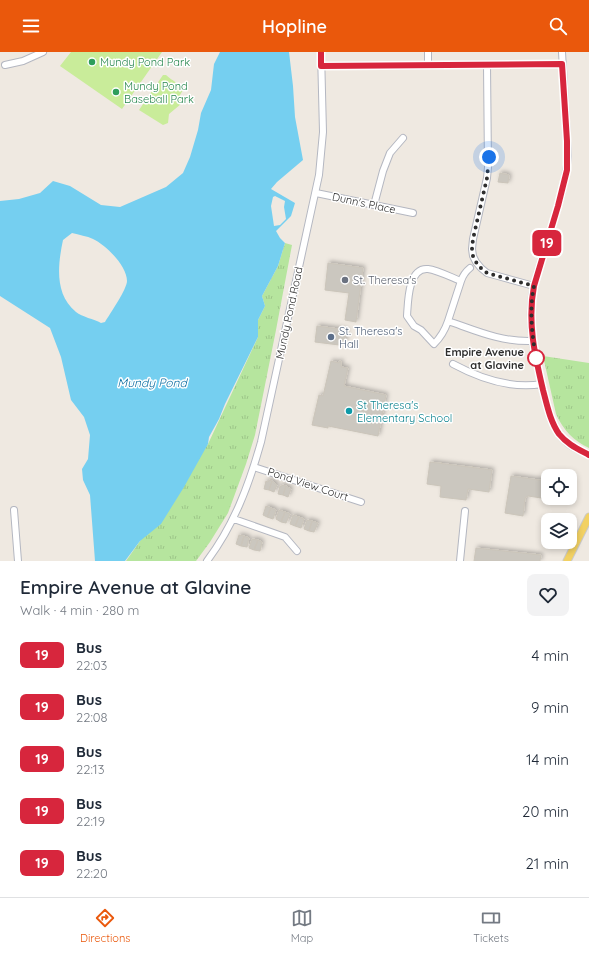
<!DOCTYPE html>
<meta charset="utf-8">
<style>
:root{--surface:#fff;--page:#f2f2f3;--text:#1f2937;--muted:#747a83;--line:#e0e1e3;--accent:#ea580c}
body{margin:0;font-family:Quicksand,sans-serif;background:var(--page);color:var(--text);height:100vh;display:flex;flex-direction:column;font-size:15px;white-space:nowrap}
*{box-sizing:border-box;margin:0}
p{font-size:13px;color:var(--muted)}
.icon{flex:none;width:22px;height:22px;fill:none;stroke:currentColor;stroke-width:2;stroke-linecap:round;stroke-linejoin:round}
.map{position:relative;height:509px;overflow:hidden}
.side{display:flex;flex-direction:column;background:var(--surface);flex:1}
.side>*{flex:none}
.badge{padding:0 8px;border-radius:6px;font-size:14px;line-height:26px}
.fabs{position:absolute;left:541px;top:417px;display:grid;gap:8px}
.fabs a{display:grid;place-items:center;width:36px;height:36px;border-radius:8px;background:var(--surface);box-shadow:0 2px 6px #0003;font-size:20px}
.you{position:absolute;width:20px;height:20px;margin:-10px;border:3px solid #fff;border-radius:50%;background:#1a73e8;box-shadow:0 0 0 6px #1a73e833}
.map>.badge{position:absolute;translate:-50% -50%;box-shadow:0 0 0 2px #fff}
.round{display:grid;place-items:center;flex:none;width:42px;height:42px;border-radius:8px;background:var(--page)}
.headline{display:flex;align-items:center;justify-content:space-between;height:68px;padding:0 20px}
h1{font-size:19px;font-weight:600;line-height:30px}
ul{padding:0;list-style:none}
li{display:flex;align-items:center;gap:12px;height:52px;padding:0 20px}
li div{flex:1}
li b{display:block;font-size:15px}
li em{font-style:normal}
li .badge{min-width:44px;font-weight:700;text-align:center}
header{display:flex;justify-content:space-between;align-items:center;height:52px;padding:0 20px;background:var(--accent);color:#fff;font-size:18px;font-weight:600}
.menu{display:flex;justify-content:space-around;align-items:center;height:56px;border-top:1px solid var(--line);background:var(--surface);font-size:11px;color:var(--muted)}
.menu a{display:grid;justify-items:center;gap:2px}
.menu .current{color:var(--accent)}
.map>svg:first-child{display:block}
</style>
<header><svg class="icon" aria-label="menu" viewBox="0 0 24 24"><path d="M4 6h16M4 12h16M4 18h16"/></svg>Hopline<svg class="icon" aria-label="search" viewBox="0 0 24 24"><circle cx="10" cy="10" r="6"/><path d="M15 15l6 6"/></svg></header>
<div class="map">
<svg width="589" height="509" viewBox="0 0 589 509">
<defs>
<pattern id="grass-tufts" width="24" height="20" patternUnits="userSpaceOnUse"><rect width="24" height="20" fill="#b6e59e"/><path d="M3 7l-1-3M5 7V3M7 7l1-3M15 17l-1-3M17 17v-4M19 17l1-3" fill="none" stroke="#9dc588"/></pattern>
<filter id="shadow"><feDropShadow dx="2" dy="-2" stdDeviation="2" flood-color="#0004"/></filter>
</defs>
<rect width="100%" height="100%" fill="#efe9e1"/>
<path fill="url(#grass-tufts)" d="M285,191L292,193L276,278L255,383L246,412L228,461L210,490L196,509H126L208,392L258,285V268L265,254L262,244L278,214Z
M543,304L589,311V396C574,389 563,378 556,362Z"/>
<path fill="#c9ec9a" d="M71,0H162L122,57L60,14Z
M163,23H166C172,29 180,31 183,38L180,43L181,52L169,62L168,71L163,73L139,58Z"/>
<path fill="#75cff0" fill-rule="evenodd" d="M220,0H289L293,34L295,65L303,108L277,130L271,137L295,151L291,164L276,179L280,186L285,191L278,214L262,244L265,254L258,268V285L225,352L219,367L209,385L208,392L184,435L161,472L140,489L125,509H95L90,443L83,428L82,417L88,407L90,383L84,365L71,348L61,305L50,276L0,244V149L19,147L40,141L53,129L70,134L101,153L120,155L166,135L183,121L190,105L198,78L201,61L211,38L214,12ZM275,144L285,149L284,155L286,167L280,173L274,174L271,154L273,145ZM72,181C79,183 87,184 93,187C106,193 127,214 127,229C127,237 110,262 105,270L101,271C94,267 82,265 76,260C54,242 58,212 63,188Z"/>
<path fill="#cbc7bf" stroke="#cbc5ba" filter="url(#shadow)" d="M500,121L509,123L508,131L498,130Z
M328,211L363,216L356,270L345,268L349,241L325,238Z
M317,274L346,278L345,290H339V293L315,290Z
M331,309L339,311V309H341V315L348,316L344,334L386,343L378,384L328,374V376L312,373L319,343L323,344Z
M430,410L492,418L489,440L468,437L466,448L440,445L441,434L427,432Z
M511,424L546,429L548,432V447L528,444L525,446L523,464L505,461Z
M269,428L272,429L269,438L264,437L266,429L268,430Z
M272,429L277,433L274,440L269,438Z
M282,433L286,434L283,443L278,442L280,434H282Z
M286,434L291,437L288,445L283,443Z
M266,454L271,456L267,465L263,463Z
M271,456L276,458L273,467L267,465Z
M279,458L285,460L281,470L276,467Z
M285,460L290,462L286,471L281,470Z
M293,463L299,465L295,474L290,472Z
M299,465L304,467L301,476L295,474Z
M307,468L312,469L309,479L304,477Z
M312,469L318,471L314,480L309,479Z
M239,483L244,484L241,494L236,492Z
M244,484L249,486L247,495L241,494Z
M252,487L258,488L254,498L249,496Z
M258,488L262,490L260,499L254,498Z
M476,496L541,503L540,509H474Z"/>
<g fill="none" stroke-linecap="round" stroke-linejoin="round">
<g stroke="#b4b7c1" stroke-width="8">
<path id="minor" d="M428,0V12
M562,0L568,104C565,139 552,172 542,206C538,219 534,231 532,244C528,275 535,305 542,334C547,355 551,380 570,393C576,397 583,400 589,403
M5,13L23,9L43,0
M487,13L488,115L487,126L473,187L472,197L473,204L476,210L481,216L487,221L534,234
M321,14L562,12
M316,141L413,161
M374,153L383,119L390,101L403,86
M461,229C453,226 437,218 428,217C408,215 408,250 407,264L414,274L421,278L434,292C441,285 445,278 448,269L461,229C463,223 465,220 470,216
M448,269C477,279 501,290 532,289
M453,312C479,326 512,337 542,332
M254,415L361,450
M14,458L18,509
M234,467L285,485L297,499
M207,509C234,473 249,433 261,390L319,123L323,80L321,0
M460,509L465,459"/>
</g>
<g stroke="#c9c9c9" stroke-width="9">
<path id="major" d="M567,509L589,465"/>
</g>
<use href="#minor" stroke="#fff" stroke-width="6"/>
<use href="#major" stroke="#f2d163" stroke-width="7"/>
</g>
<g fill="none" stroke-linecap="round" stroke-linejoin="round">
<g stroke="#fff" stroke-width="9">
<path id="line" d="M321,0V14L562,12L567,89V118L558,154L534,234C527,270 535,304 543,338C547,353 550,369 559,382C567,392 578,397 589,403"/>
</g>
<use href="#line" stroke="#d7263d" stroke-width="6"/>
<path stroke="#2e2e2e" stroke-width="4" stroke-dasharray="0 7.2" d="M489,105L487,126L473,187L472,197L473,204L476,210L481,216L487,221L534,234C529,259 532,282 536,306"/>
</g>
<g fill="#2e9e5b" stroke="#fff" stroke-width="1.5">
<circle cx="92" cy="10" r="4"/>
<circle cx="116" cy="40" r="4"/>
</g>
<circle fill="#6b7280" stroke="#fff" stroke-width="1.5" cx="345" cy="228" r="4"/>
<circle fill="#5c6f8a" stroke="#fff" stroke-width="1.5" cx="331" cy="285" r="4"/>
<circle fill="#fff" stroke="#d7263d" stroke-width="2" cx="536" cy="306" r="8"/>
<circle fill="#0f9aa8" stroke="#fff" stroke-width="1.5" cx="349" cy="359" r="4"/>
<g text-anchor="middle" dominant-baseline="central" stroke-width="3" stroke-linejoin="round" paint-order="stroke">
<g font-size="11" fill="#27864d" stroke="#fff" text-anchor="start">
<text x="100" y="10">Mundy Pond Park</text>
<text x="124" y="34">Mundy Pond<tspan x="124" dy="13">Baseball Park</tspan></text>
</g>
<g font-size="11" fill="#2e2e2e" stroke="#fff">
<text transform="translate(364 151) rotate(12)">Dunn's Place</text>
<text transform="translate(289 261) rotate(-78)">Mundy Pond Road</text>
<text transform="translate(308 432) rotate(18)">Pond View Court</text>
</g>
<g font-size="11" fill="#5b616d" stroke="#fff" text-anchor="start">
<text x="353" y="228">St. Theresa's</text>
</g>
<g font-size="11" fill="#4e5e75" stroke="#fff" text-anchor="start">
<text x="339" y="279">St. Theresa's<tspan x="339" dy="13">Hall</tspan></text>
</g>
<g font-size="11" font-weight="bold" fill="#2e2e2e" stroke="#fff" text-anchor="end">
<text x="524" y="300">Empire Avenue<tspan x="524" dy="13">at Glavine</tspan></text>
</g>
<g font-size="11" fill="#0d838f" stroke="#fff" text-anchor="start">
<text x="357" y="353">St Theresa's<tspan x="357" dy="13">Elementary School</tspan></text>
</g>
<g font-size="12" font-style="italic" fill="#0d6fa3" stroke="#fff">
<text x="152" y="330">Mundy Pond</text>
</g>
</g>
</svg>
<div class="fabs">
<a><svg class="icon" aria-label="locate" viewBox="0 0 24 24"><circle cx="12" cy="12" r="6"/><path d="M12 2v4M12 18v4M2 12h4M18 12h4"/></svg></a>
<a><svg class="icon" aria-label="layers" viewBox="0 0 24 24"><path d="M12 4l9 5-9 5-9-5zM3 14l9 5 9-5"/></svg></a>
</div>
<div class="you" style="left:489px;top:105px"></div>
<b class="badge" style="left:547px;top:191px;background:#d7263d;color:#fff">19</b>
</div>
<section class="side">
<div class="headline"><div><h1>Empire Avenue at Glavine</h1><p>Walk · 4 min · 280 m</p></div><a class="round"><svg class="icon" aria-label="heart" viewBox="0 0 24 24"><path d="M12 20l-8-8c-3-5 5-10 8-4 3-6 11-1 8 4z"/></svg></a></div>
<ul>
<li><span class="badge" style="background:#d7263d;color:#fff">19</span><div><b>Bus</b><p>22:03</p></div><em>4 min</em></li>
<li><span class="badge" style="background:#d7263d;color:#fff">19</span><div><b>Bus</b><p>22:08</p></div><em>9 min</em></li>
<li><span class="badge" style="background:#d7263d;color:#fff">19</span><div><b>Bus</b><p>22:13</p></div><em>14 min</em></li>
<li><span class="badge" style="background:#d7263d;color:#fff">19</span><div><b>Bus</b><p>22:19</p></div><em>20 min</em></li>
<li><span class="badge" style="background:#d7263d;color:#fff">19</span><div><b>Bus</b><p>22:20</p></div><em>21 min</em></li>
</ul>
</section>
<nav class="menu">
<a class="current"><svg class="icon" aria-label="directions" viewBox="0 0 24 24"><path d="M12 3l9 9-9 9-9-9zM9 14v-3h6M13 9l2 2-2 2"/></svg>Directions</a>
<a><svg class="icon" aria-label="map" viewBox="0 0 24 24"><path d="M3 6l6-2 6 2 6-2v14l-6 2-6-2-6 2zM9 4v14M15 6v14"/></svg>Map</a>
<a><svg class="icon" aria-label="tickets" viewBox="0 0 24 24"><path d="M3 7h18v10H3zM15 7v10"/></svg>Tickets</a>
</nav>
